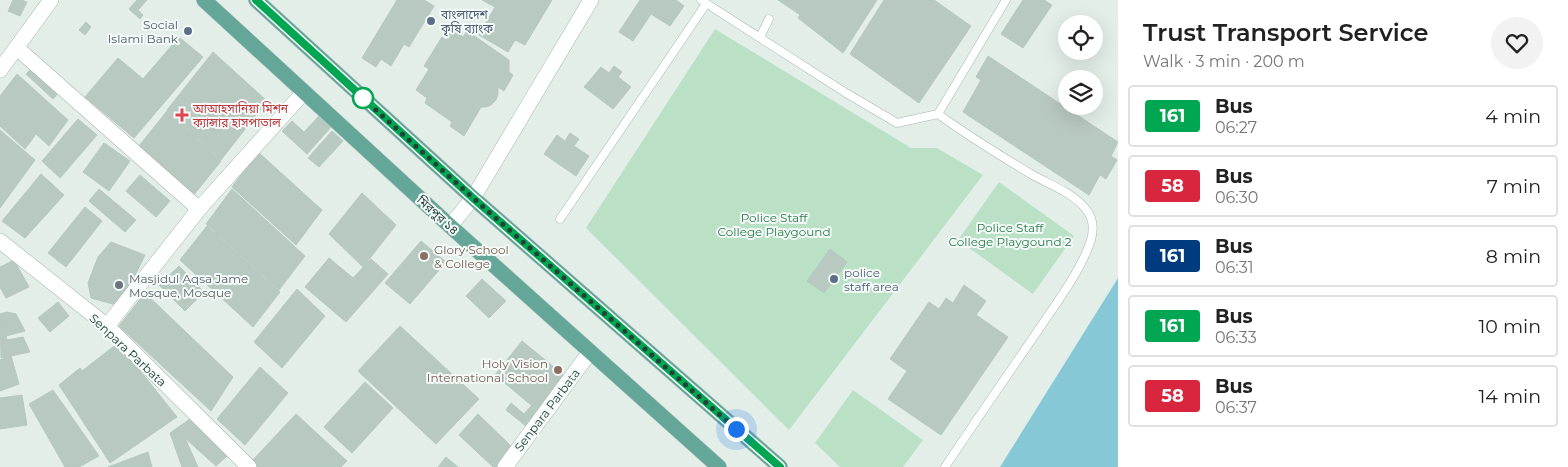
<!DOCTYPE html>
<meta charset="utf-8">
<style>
:root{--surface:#fff;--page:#f2f2f2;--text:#222;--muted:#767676;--line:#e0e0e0}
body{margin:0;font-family:Montserrat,"Noto Sans Bengali",sans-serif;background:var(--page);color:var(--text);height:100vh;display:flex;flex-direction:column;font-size:19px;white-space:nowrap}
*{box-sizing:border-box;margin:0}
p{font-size:16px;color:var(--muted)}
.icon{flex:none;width:28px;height:28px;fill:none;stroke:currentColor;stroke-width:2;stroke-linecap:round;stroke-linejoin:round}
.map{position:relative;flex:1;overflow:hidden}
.sheet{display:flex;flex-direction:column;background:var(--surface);width:450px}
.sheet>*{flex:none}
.badge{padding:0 10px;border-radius:4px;font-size:18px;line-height:32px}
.buttons{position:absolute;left:1058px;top:15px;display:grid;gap:10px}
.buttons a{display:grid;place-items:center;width:45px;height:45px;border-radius:50%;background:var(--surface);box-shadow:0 5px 20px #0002;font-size:25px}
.you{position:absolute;width:25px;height:25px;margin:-12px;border:4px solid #fff;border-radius:50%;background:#1a73e8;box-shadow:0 0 0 8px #1a73e833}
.map>.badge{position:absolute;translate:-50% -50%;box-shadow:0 0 0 2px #fff}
.round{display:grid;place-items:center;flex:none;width:52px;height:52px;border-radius:26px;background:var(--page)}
.summary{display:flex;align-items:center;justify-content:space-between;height:85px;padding:0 25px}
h1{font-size:24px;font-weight:600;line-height:38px}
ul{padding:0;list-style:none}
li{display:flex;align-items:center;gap:15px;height:62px;margin:0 10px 8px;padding:0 15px;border:2px solid var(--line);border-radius:5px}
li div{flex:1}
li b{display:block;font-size:19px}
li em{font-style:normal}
li .badge{min-width:55px;font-weight:700;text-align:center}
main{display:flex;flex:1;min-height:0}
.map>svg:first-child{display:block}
</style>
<main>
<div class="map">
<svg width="1118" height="467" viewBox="0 0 1118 467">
<rect width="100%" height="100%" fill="#e3eee9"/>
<path fill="#bae1c6" d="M715,29L911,148H937L983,175L789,430L586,228Z
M999,182L1074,236L1033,294L958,240Z
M853,390L923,440L903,467H840L815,443Z"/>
<path fill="#87c8d7" d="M1118,278V467H1000Z"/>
<path fill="#b8c9c2" stroke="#b5c8c1" d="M13,0H21L27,2L20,16L8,11Z
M137,0H147L138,10L143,15L140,19L129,9Z
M397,0H424L434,6L409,47L404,44L391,66L381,59L376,67L362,58Z
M482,0H552L525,45L515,40L508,52L479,35L495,7Z
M640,0H676L684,6L670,26L651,14L633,41L619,32Z
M778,0H815L805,18Z
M809,0H877L843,53L798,18Z
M884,0H934L971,26L919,103L850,54Z
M1023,0H1044L1052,5L1023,48L1001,34Z
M86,22L91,27L85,35L79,30Z
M453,29L463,37L467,31L509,60V72L513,75L504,91L498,87V94L496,100L491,105L486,107H481L464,136L450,126L452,122L425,103L427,98L416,90L429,69L424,66L442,37L446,40Z
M179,37L203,57L134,138L85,97L118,58L143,79Z
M213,52L267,101L221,160L167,110Z
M988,56L1118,142L1111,156L1117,160L1106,179L1100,175L1089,195L963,112L981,80L976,77Z
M34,66L60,91L53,99L26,74Z
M614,66L622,72L618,77L631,87L613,109L584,87L601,67L609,73Z
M17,74L68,120L49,146L36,134L25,149L0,126V96Z
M167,111L221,161L193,196L139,146Z
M320,115L332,126L307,154L282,131L292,121L304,132Z
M78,119L97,135L60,178L42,161Z
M0,130L35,160L0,208Z
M332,131L343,141L319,167L308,158Z
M570,133L579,139L574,146L589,156L576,176L544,154L557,135L565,141Z
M104,143L130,161L109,191L83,172Z
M258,152L322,210L296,245L232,187Z
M41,174L64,195L25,238L2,221Z
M140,175L170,201L156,217L126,191Z
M99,189L136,220L125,232L89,201Z
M232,189L305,256L279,290L206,224Z
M362,193L396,225L363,267L329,234Z
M85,207L102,221L66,267L48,253Z
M207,226L280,292L253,327L180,260Z
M421,241L446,262L410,304L385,283Z
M111,242L145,255L120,306L91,298L88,283L98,257Z
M830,249L847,262L824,293L807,281Z
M329,258L353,278L371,259L388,274L346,322L305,287Z
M14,260L29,287L6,298L0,287V267Z
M179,266L204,292L185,311L159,285Z
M482,279L506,301L489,318L466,296Z
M964,285L986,301L976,315L1008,337L941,435L888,399L907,371L890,359L929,302L939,309L946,298L953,303Z
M297,289L325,316L282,368L254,342Z
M145,293L233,377L211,411L119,326Z
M58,302L69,316L50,332L38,318Z
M7,312L16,314L25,331L6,336L7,340L23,337L30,352L1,358L0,314Z
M400,326L479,399L436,444L358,371Z
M522,341L565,376L537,410L495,375Z
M118,343L177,417L110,463L59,385L80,368L82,371Z
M11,356L19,384L0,391V360Z
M260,367L288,393L245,445L217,419Z
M365,382L393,408L352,453L324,427Z
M53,390L99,456L79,467H65L29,404Z
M22,395L27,425L0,429V398Z
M511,403L524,414L531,406L540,413L527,427L506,410Z
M296,414L347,461L341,467H256L251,462Z
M478,414L514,449L497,467H493L459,435Z
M190,419L228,455L216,466L185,438L198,467H182L170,433Z
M148,452L152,467H108Z
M446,457L458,467H438Z"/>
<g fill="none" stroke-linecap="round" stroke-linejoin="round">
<g stroke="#a5b7b1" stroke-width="9">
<path id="service" d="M701,0L846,93L897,123L938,114
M760,37L769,19
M560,219L706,4
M945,467C975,422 1006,377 1037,332C1055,305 1081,271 1091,240C1094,229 1093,217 1085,208C1072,192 1048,184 1031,174C999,155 967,135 938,114L1006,0"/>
</g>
<g stroke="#a5b7b1" stroke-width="16">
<path id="minor" d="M17,48L199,209
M0,70L51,0
M0,241L107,326L249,467
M107,326L199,209L304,92
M505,467L590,352"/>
</g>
<g stroke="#a5b7b1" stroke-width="16">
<path id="tertiary" d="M450,226L473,198L591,0"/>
</g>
<g stroke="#c1cac8" stroke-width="16">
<path id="primary" d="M204,0L450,226L719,467
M256,0L473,198L780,467"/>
</g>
<use href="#service" stroke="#fff" stroke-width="8"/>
<use href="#minor" stroke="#fff" stroke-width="15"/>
<use href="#tertiary" stroke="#fff" stroke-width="15"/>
<use href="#primary" stroke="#64a798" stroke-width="15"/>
</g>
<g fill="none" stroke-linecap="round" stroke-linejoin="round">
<g stroke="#fff" stroke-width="11">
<path id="line" d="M256,0L473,198L780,467"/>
</g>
<use href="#line" stroke="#00a651" stroke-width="8"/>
<path stroke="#214139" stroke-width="5" stroke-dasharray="0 9" d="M363,98L356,92L473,198L736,429"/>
</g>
<g fill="#5c6f8a" stroke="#f4faf7" stroke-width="2">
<circle cx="431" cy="21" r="5"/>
<circle cx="188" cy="31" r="5"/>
<circle cx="834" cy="279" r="5"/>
</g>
<circle fill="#fff" stroke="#00a651" stroke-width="2.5" cx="363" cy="98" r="10"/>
<path fill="#e0444e" stroke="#f4faf7" stroke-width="2" d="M179.5 107.5h5v5h5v5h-5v5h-5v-5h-5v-5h5z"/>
<g fill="#8d6e63" stroke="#f4faf7" stroke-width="2">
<circle cx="424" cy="256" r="5"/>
<circle cx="558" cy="370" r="5"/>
</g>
<circle fill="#6b7280" stroke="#f4faf7" stroke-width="2" cx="119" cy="285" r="5"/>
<g text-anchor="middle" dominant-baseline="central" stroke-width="4" stroke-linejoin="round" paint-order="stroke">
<g font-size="12" fill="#4e5e75" stroke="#f4faf7" text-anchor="start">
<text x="441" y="14">বাংলাদেশ<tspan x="441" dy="14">কৃষি ব্যাংক</tspan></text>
<text x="178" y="24" text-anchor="end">Social<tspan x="178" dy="14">Islami Bank</tspan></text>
<text x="844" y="272">police<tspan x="844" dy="14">staff area</tspan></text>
</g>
<g font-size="12" fill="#be3a42" stroke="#f4faf7" text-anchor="start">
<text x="193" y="108">আআহসানিয়া মিশন<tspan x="193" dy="14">ক্যান্সার হাসপাতাল</tspan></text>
</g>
<g font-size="12" fill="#214139" stroke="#f4faf7">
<text transform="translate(438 215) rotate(42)">মিরপুর ১৪</text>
<text transform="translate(128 350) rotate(43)">Senpara Parbata</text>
<text transform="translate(547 410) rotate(-53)">Senpara Parbata</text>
</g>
<g font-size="12" fill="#287b4a" stroke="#f4faf7">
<text x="774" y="217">Police Staff<tspan x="774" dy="14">College Playgound</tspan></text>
<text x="1010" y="227">Police Staff<tspan x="1010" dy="14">College Playgound 2</tspan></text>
</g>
<g font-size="12" fill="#785e54" stroke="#f4faf7" text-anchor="start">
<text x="434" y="249">Glory School<tspan x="434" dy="14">&amp; College</tspan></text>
<text x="548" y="363" text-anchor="end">Holy Vision<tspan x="548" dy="14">International School</tspan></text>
</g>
<g font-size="12" fill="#5b616d" stroke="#f4faf7" text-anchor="start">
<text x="129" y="278">Masjidul Aqsa Jame<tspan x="129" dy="14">Mosque, Mosque</tspan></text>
</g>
</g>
</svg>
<div class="buttons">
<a><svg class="icon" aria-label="locate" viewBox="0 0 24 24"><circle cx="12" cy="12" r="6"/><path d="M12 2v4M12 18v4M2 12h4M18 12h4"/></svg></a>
<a><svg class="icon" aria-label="layers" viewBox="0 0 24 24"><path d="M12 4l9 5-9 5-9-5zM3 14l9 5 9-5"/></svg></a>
</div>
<div class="you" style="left:736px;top:429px"></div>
</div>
<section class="sheet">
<div class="summary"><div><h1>Trust Transport Service</h1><p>Walk · 3 min · 200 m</p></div><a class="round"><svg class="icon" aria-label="heart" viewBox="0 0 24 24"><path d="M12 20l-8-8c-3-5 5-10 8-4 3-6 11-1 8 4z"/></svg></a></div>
<ul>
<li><span class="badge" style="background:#00a651;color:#fff">161</span><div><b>Bus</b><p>06:27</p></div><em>4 min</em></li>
<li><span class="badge" style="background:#d7263d;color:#fff">58</span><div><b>Bus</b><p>06:30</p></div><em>7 min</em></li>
<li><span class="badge" style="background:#003b80;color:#fff">161</span><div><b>Bus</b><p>06:31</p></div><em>8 min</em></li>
<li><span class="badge" style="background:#00a651;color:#fff">161</span><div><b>Bus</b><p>06:33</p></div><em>10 min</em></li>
<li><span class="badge" style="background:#d7263d;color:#fff">58</span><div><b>Bus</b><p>06:37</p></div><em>14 min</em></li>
</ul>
</section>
</main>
